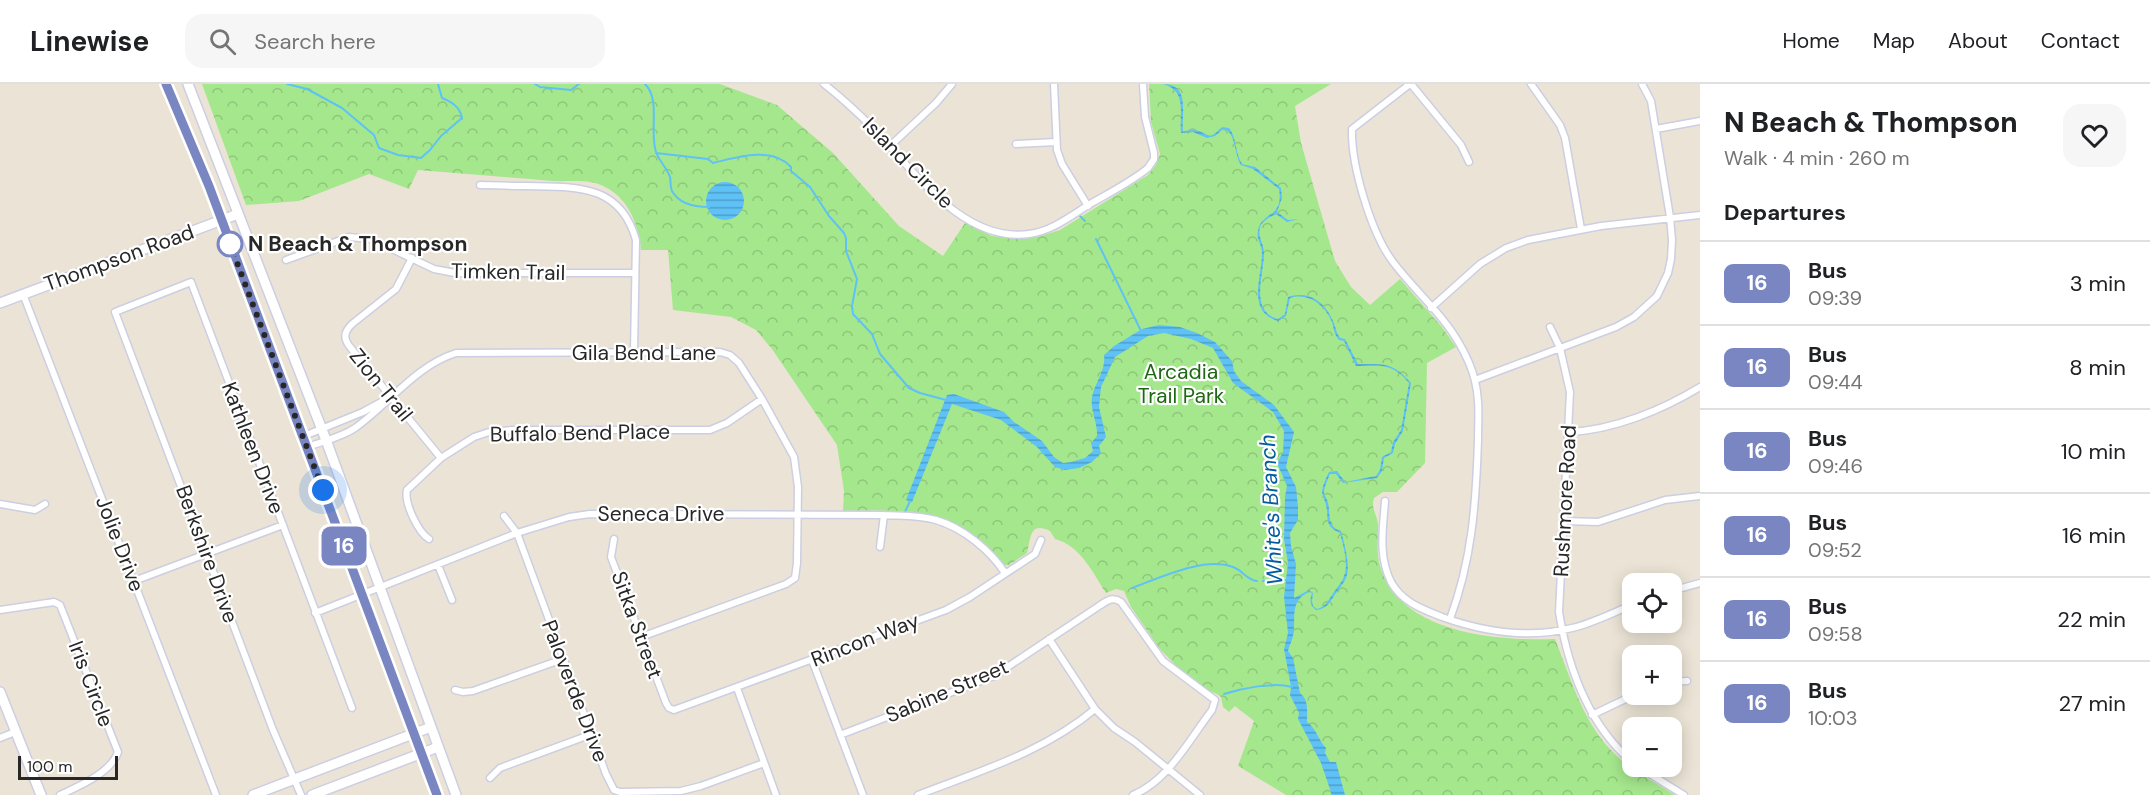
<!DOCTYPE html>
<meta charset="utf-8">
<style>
:root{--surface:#fff;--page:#f6f6f6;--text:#202124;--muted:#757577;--line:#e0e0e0}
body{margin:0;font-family:"DM Sans",sans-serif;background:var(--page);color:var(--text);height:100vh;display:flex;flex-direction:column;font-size:22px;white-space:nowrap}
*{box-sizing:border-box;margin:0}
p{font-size:20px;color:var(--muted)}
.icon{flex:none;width:33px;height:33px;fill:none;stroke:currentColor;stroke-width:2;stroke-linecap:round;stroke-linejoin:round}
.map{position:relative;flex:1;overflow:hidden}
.panel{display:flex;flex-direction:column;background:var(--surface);width:450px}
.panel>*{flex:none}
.badge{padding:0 12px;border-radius:9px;font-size:21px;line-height:39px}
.fabs{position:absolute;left:1622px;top:489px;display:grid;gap:12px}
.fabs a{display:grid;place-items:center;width:60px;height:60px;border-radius:12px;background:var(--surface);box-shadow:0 3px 15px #0003;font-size:30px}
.scale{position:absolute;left:18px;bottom:15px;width:100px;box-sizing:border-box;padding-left:6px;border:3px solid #272727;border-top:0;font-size:16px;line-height:21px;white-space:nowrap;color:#272727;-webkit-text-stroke:4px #fff;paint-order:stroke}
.you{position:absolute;width:30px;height:30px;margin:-15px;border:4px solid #fff;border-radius:50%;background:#1a73e8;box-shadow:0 0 0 9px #1a73e833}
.map>.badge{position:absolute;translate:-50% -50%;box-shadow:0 0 0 3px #fff}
h2{padding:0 24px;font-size:22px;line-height:54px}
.round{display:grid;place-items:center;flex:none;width:63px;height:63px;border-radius:18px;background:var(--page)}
.head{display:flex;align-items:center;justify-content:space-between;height:102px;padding:0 24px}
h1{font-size:28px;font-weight:800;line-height:45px}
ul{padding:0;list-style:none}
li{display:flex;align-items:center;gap:18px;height:84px;padding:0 24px;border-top:2px solid var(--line)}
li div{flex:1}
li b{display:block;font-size:22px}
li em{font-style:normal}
li .badge{min-width:66px;font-weight:700;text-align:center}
header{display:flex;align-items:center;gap:36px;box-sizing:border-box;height:84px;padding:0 30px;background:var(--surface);border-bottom:2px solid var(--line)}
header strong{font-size:28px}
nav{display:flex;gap:33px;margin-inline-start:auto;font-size:21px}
.search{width:420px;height:54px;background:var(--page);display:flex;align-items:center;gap:15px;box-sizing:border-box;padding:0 21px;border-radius:18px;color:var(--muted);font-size:22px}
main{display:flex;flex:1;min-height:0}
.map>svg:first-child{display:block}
</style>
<header>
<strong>Linewise</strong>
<div class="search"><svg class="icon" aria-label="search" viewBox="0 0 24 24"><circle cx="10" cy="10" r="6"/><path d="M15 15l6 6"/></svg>Search here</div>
<nav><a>Home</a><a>Map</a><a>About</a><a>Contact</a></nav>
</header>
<main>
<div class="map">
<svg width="1700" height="711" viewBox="0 0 1700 711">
<defs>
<pattern id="park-crowns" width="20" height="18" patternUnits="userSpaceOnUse" patternTransform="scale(1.5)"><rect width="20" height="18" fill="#a5e78d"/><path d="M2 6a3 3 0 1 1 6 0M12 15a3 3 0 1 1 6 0" fill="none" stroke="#8ec67a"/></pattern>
<pattern id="water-rules" width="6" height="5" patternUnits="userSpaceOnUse" patternTransform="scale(1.5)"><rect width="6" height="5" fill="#5fc2f7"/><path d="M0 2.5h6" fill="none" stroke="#4e9ec8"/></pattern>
</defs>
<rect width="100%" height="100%" fill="#ebe4d6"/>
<path fill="url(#park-crowns)" d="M202,0H720L777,21L833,69L899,142L943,172L965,139L992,152L1022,155L1041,152L1060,146L1148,91L1156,81L1160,70L1151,38L1149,0H1331L1295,22L1301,59L1335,177L1351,203L1370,221L1400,195L1442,243L1456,263L1427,279L1425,379L1397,408H1383L1374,414C1370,425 1379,432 1378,444C1378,458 1376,471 1381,485C1403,550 1498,557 1555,555C1570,592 1582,636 1611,666C1628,685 1653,697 1675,711H1286L1238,682L1254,637L1235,622L1229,628L1223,623L1221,613L1217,610L1204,605L1180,586L1159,564L1131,523L1124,507L1116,505L1106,509C1093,489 1080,461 1055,455L1050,447C1029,437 1031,455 1027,469L1009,481H1005C990,467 976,451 958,442C922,424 881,426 843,427L844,407L837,361L772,265L756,246L731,233L673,226L668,166H641C639,142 629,116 607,104C590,94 571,98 552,97C508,93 463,90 418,86L409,105L369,90L299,117L246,121Z"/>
<path fill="url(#water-rules)" d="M1163,0C1191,0 1181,31 1183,47C1187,47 1190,46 1194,46C1209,48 1207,59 1222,43L1229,44C1237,54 1235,69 1242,80L1255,83L1281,104L1282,114L1277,128L1288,136L1299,135L1287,138L1276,130C1270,133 1264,136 1261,141C1256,151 1264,159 1264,169C1264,191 1249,227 1278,235L1285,230L1288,213C1309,206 1325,218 1333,237C1336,243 1336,249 1340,254L1345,255L1358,280C1384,280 1393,278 1411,299L1403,347L1395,360L1393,369L1384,374L1382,387L1377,394L1343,399L1336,390H1330C1328,395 1324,403 1324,409C1325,412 1327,415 1328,419C1331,431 1326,442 1341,447C1344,458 1350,480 1347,491C1345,499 1338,505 1334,512C1329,520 1326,525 1316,526C1309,521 1310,516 1312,509L1309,508C1288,518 1297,535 1293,552C1292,557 1289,562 1288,567L1293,574L1300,609C1309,616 1307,627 1307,638C1317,645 1318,656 1326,664L1325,669L1330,678H1336L1345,711H1332L1321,679L1298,635L1299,629L1290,611L1291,603L1284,565L1288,549L1284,513L1288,479L1284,455L1285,412L1287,402L1277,379L1283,368L1284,347L1273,328L1233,299L1213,264L1191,255L1164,249L1148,252L1115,273L1101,303L1099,323L1106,353L1099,362L1101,369L1092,378L1079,384L1065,386L1055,383L1037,363L1001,336L952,320L912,418L906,416L947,311L954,310L1004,328L1014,338L1042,357L1054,373L1063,379L1071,378L1085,374L1093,367L1091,359L1097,352C1098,339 1090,327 1092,313C1095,298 1106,287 1104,271L1114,262L1142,245L1159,241L1180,243L1197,249L1215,258L1232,277L1234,287L1241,297L1274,321L1294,348L1286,383L1296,403L1298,423V436L1290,449L1291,462L1296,480L1294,514L1309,506L1313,509L1312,517L1313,522L1317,525C1327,522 1328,516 1334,508C1337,503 1342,499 1344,492C1349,480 1343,461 1340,449C1324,442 1329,435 1326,421C1325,416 1322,411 1322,407C1323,400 1326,394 1329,388L1337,387L1345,398L1376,392L1380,386L1382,373L1391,368L1393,358L1401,346L1409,299C1393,279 1380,281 1356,282L1344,257L1339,256C1334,250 1334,245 1332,238C1325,221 1308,208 1290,214L1286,232L1278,237C1246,227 1262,194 1262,169C1262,161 1256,155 1258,147C1261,127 1284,135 1279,105L1253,85L1241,81C1234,70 1236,47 1223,45L1215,52L1207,54L1193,48L1181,49C1179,30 1188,7 1163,0Z
M706 117a19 19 0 1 1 38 0a19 19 0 1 1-38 0Z"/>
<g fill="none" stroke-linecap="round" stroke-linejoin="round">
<path stroke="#5fc2f7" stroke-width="2" d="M287,0L307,5L342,24L374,51L379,64L398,71L421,74L430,66L441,52L462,34C460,23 452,18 442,14L438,0
M535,0L540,3L571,6L579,0
M645,0C661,16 649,47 656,68C659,77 667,84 670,93C671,97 670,103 672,107C679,120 696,123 709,123
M656,69L708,75L713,79C737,73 772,62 791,83V87L810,103L829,132L844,149L846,154V167L857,195L852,222L853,230L872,250L880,270L909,304L920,309L946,316
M1080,132L1085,137
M1096,155L1141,247
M905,428L910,417
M1263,497L1287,496
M1132,504C1159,494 1205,472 1233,483C1242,486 1247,496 1257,497
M1224,610C1243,604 1273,598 1292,603"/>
<g stroke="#cccee2" stroke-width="9">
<path id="street" d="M824,0C842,14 859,30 875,46C914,87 963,159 1029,150C1052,147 1071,132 1090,120C1109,109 1131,98 1148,84L1154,75V69L1145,33L1143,0
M1054,0L1057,66L1062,80L1088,122
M1410,0L1352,45C1351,81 1371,149 1393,178C1414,206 1442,229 1459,259C1466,271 1472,284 1475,297C1480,317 1478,336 1478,356C1476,420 1472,476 1450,535
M1411,0L1461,61L1469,78
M1531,0L1560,41L1565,54L1581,145
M1656,45L1700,37
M1016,60L1056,58
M890,62L936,19L952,0
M480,101C495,101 511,102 526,102C575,103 620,99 636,156L634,268
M412,174L396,205L352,240C344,248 343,254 350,263L441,374
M286,176L349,153L371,155L434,185L455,189H634
M23,210L216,711
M1431,224L1480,180L1506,164L1528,156L1601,142L1700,131
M1550,243L1560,264L1570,308L1559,528C1568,584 1588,640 1632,678
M1475,296L1616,243L1634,233L1657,212L1668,189L1671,175L1672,156L1670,133L1651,17L1642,0
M1569,348C1614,346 1662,326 1700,303
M304,352L363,328L385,316
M308,363C323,357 342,353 355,344C389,320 415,282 456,269L720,268L730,271L739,279L762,315L794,373L798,403L797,479L795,494L786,500L641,553
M1385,417C1383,445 1378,472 1391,498C1402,518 1422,525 1442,533C1484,548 1528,555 1572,544C1593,539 1612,529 1632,521
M0,420L35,426L45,420
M504,432L517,449L606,690L614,706L620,708L681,707L701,702L764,679
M1564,437L1598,438L1665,416L1700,412
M429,455C418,448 404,419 407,406L441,374L474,353L489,348L512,346H710L727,339L762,315
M614,455L611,473L666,619L669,624L674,626L946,526L970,513L1035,470L1041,456
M880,463L884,431
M438,481L452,516
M134,497L283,441
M1671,507L1700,499
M0,526L54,518L60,521L118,668C111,689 79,702 60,711
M315,529L517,449L569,433L590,430L884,431C902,432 919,431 936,436C963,444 990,466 1005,489
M1049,555L1095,625L1114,644L1135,658L1200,711
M812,576L863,711
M1671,598L1687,597
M737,604L776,711
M455,606L463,608L473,607L563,575
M1592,631L1636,610
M840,651L994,592L1099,522C1107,517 1112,512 1121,518L1163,577L1215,616L1212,626C1189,656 1168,697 1133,711
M0,654L15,648
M1637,682L1684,711
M490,694L500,684L592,650
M301,711L273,646L115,228L191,198L352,624
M918,711C980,687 1044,668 1095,625"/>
</g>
<g stroke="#cccee2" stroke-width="12">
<path id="secondary" d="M166,0L209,102L437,711
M188,0L326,356L456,711
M0,219L238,130
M0,608L41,711
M253,711L431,643
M312,711L438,663"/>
</g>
<use href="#street" stroke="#fff" stroke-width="6"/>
<use href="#secondary" stroke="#fff" stroke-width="9"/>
</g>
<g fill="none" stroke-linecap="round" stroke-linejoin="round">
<g stroke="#fff" stroke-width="14">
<path id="line" d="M166,0L209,102L437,711"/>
</g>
<use href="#line" stroke="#7986c2" stroke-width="9"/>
<path stroke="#272727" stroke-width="6" stroke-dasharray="0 10.8" d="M230,160L323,406"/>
</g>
<circle fill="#fff" stroke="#7986c2" stroke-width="3" cx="230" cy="160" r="12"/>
<g text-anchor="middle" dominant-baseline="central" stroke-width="4.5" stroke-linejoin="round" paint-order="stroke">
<g font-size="21" fill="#272727" stroke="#fff">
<text transform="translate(908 79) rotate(45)">Island Circle</text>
<text transform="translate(119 174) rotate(-20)">Thompson Road</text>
<text transform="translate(508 188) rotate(1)">Timken Trail</text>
<text x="644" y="269">Gila Bend Lane</text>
<text transform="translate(381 301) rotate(51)">Zion Trail</text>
<text transform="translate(580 349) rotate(-1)">Buffalo Bend Place</text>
<text transform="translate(253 364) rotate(69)">Kathleen Drive</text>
<text transform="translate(1565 417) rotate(-87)">Rushmore Road</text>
<text x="661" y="430">Seneca Drive</text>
<text transform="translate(120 460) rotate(69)">Jolie Drive</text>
<text transform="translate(207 470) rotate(70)">Berkshire Drive</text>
<text transform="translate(637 541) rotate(70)">Sitka Street</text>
<text transform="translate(865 556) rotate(-21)">Rincon Way</text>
<text transform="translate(91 600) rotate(69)">Iris Circle</text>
<text transform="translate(575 607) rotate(69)">Paloverde Drive</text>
<text transform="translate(947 607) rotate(-23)">Sabine Street</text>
</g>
<g font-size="21" font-weight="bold" fill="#272727" stroke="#fff" text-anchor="start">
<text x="248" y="160">N Beach &amp; Thompson</text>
</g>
<g font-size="21" fill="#1e6713" stroke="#fff">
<text x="1181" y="288">Arcadia<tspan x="1181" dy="24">Trail Park</tspan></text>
</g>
<g font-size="22" font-style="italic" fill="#035c9f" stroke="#fff">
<text transform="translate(1271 426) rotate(-93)">White's Branch</text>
</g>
</g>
</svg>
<div class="fabs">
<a><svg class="icon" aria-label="locate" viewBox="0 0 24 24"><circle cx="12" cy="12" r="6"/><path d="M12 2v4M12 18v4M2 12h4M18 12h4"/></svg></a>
<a>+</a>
<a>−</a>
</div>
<div class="scale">100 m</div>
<div class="you" style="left:323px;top:406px"></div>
<b class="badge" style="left:344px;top:462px;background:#7986c2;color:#fff">16</b>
</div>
<section class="panel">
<div class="head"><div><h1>N Beach &amp; Thompson</h1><p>Walk · 4 min · 260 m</p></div><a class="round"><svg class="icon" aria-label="heart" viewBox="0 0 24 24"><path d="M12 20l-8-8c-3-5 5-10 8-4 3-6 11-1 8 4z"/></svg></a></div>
<h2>Departures</h2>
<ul>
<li><span class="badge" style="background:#7986c2;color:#fff">16</span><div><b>Bus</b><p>09:39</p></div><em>3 min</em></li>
<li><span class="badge" style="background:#7986c2;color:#fff">16</span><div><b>Bus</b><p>09:44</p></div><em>8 min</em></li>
<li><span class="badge" style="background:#7986c2;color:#fff">16</span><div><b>Bus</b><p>09:46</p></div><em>10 min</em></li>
<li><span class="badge" style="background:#7986c2;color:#fff">16</span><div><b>Bus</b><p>09:52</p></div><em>16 min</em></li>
<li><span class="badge" style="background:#7986c2;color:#fff">16</span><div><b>Bus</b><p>09:58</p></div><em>22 min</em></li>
<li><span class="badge" style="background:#7986c2;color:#fff">16</span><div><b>Bus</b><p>10:03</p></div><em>27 min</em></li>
</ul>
</section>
</main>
